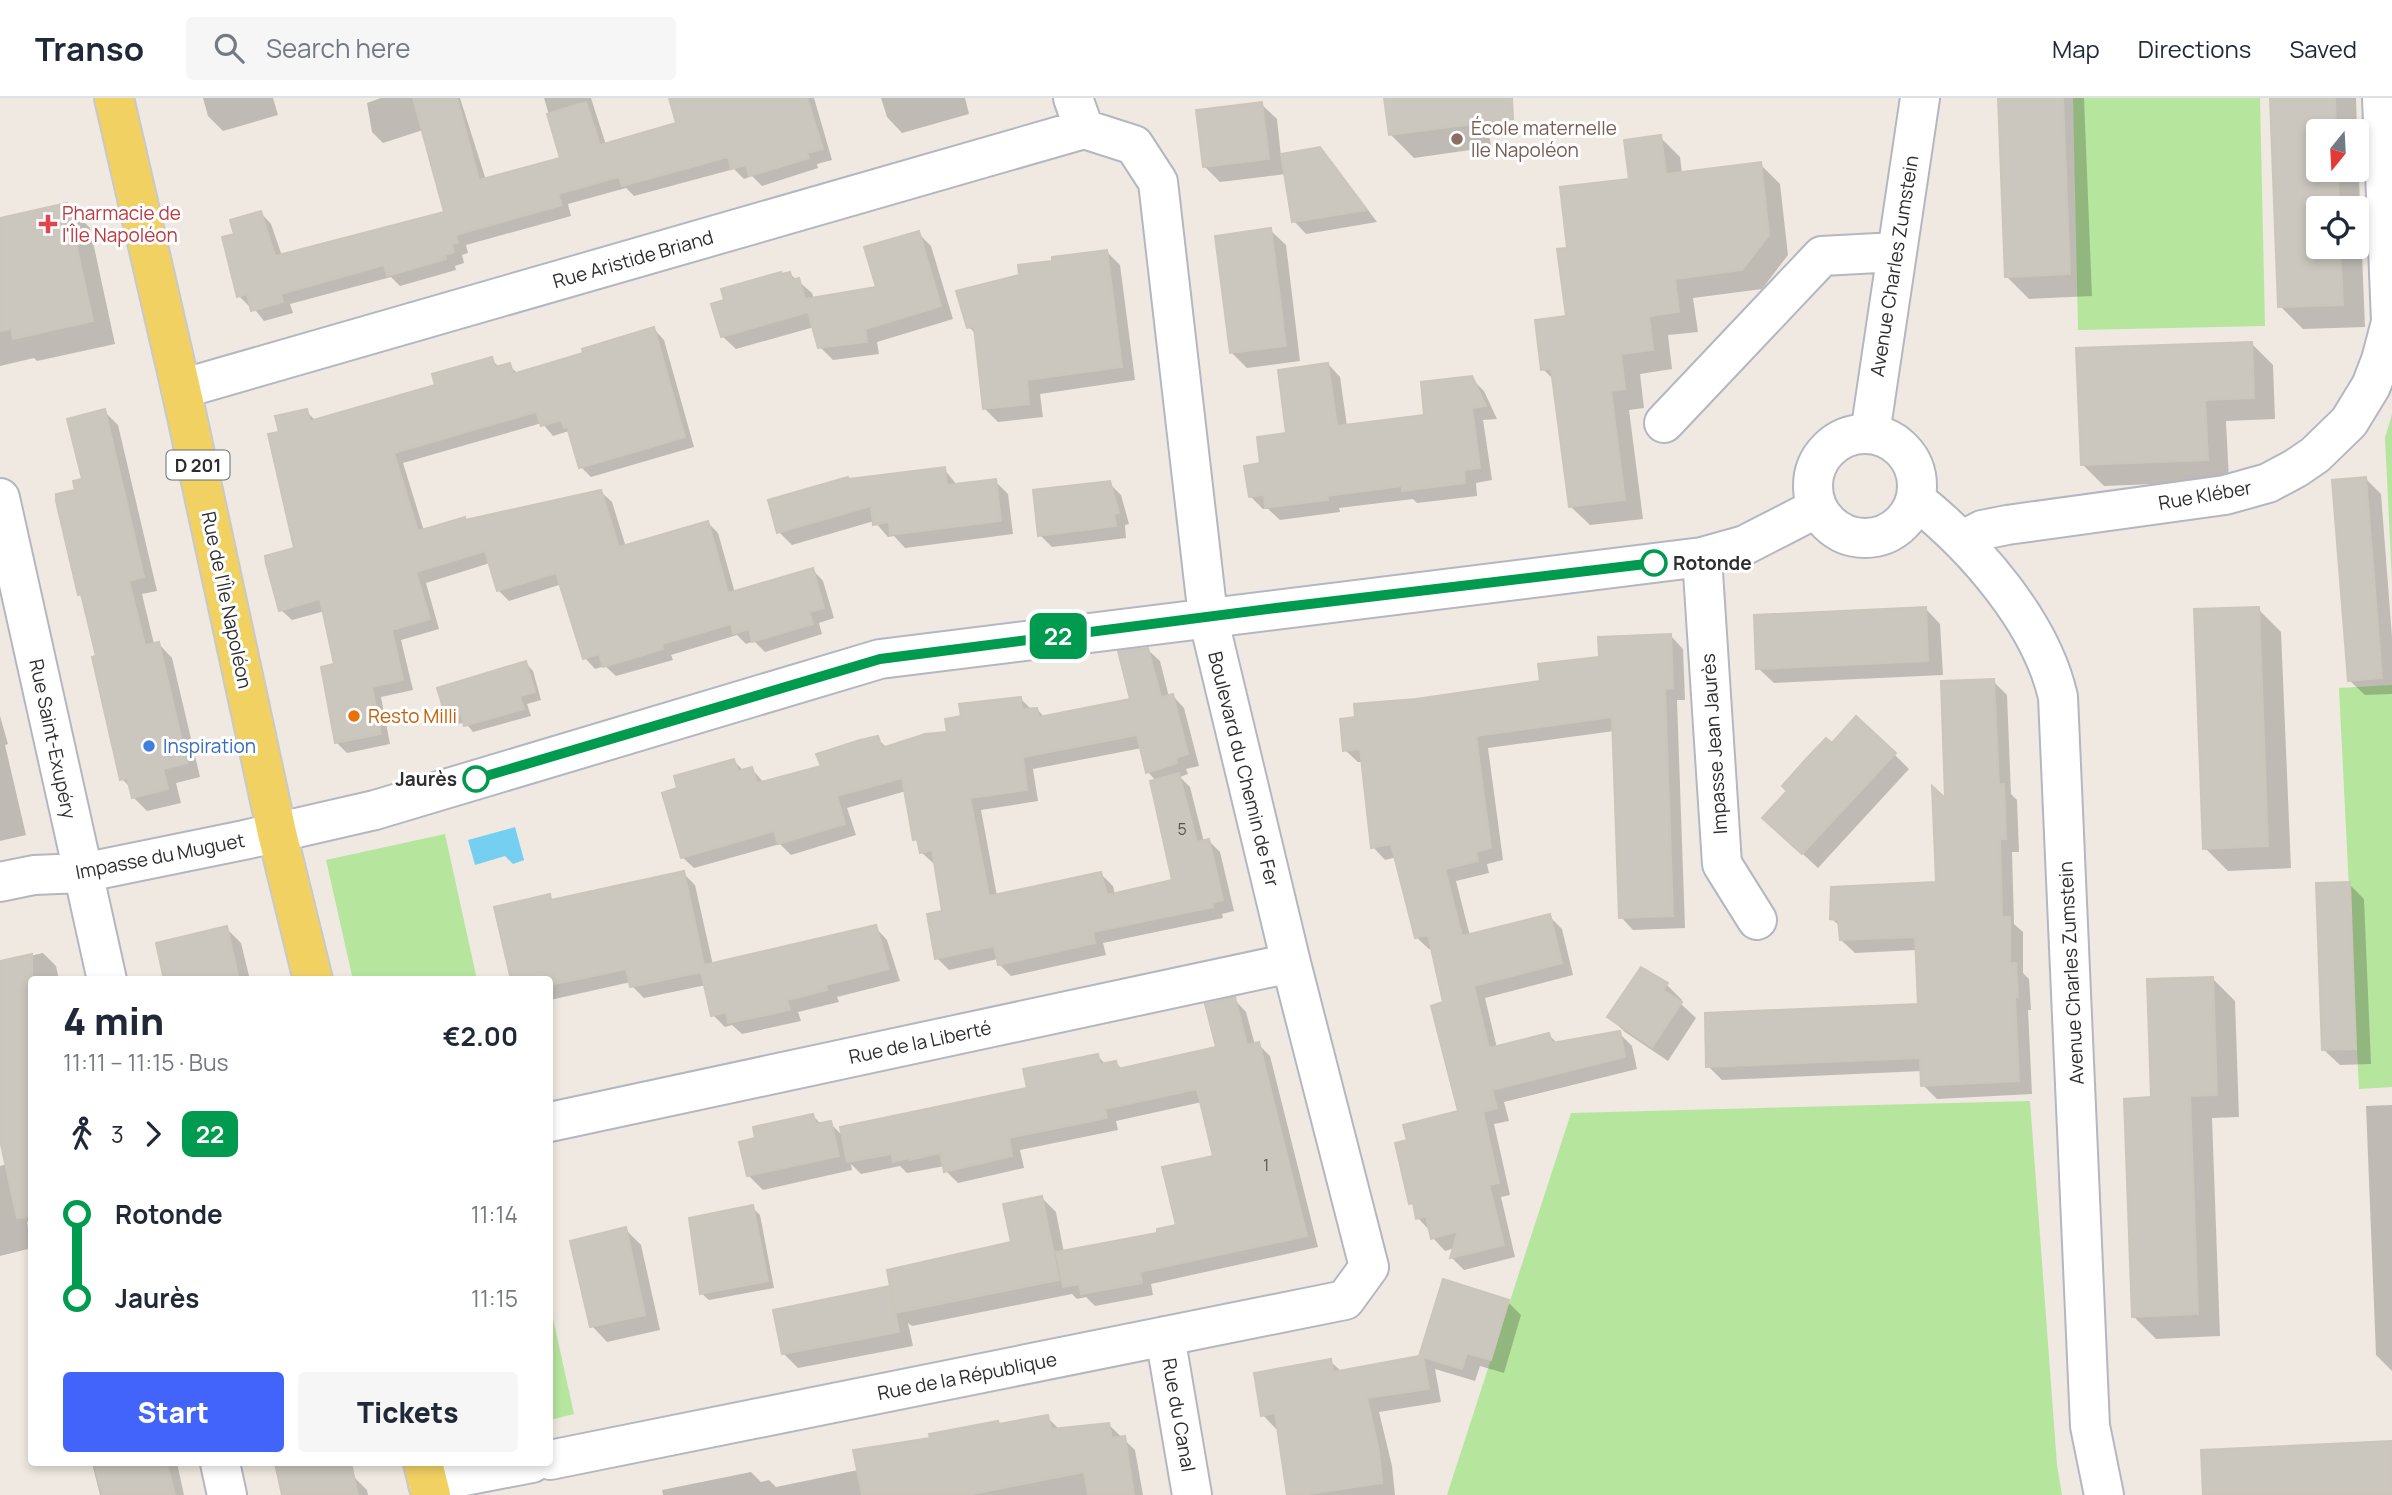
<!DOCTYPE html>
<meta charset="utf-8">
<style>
:root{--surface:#fff;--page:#f6f6f7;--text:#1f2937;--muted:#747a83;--line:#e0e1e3;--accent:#4264fb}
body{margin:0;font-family:Manrope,sans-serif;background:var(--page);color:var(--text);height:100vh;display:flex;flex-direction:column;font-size:26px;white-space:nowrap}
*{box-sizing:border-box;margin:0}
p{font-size:23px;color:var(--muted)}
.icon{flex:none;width:38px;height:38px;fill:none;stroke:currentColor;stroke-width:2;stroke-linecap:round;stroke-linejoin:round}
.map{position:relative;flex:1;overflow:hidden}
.sheet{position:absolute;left:28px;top:878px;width:525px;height:490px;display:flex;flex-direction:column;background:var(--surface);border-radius:7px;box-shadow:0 4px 10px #0003}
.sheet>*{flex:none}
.badge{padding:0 14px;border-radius:10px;font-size:24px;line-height:46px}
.needle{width:46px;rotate:198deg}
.controls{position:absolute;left:2306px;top:21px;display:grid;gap:14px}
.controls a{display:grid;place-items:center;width:63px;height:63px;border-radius:7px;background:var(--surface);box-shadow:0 4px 10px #0003;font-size:35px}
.map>.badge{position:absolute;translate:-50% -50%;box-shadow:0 0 0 4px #fff}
.legs{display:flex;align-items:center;gap:10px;height:77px;padding:0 35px;font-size:23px}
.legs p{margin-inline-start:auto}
.head{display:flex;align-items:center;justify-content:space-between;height:119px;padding:0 35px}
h1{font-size:38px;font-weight:800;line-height:52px}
.cta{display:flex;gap:14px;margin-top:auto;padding:14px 35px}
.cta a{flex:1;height:80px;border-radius:7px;background:var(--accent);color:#fff;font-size:28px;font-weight:800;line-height:80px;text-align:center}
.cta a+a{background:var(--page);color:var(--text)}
ul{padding:0 35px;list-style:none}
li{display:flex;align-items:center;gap:24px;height:84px;font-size:26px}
li i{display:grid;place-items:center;width:10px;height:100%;margin:0 9px;background:currentColor}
li i::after{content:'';width:18px;height:18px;margin:-9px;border:5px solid;border-radius:50%;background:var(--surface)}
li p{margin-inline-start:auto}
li:first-child i{background:linear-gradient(#0000 50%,currentColor 0)}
li:last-child i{background:linear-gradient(currentColor 50%,#0000 0)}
header{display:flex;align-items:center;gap:42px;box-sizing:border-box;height:98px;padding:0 35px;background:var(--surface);border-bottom:2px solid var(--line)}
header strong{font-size:33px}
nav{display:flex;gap:38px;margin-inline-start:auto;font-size:24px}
.search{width:490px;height:63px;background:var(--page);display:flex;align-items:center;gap:18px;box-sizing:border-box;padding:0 24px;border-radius:7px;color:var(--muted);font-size:26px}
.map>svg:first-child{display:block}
</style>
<header>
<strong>Transo</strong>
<div class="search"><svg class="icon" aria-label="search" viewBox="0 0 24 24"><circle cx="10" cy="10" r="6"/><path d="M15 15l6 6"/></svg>Search here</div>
<nav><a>Map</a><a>Directions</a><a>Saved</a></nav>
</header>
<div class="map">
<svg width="2392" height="1397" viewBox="0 0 2392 1397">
<rect width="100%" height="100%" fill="#efe9e1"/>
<path fill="#b6e59e" d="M2073,0H2260L2265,228L2078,232Z
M2392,316V483L2385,340Z
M2392,587V989L2359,991L2339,590Z
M445,736L477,882H353L326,762Z
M2030,1003L2057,1367L2062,1397H1447L1571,1015Z
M550,1207L574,1316L550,1322Z"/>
<path fill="#75cff0" d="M515,729L524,762L513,766L505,758L475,767L468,742Z"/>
<path fill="#0003" fill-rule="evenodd" d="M203,0H273L278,17L223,33L208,18Z
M381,0H460L486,82L562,61L544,0H591L606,47L678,26L699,0H814L832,62L817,66L818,70L762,88L752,78L744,81L734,71L634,98L626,90L568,106L571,118L466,147L468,155L462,157L464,165L455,168L456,172L400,188L391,179L290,206L293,215L264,223L252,208L250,209L239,198L236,137L261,115L271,126L282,158L446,115L423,32L383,45L372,34L367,5Z
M881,0H965L969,16L902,35L887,19Z
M1386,0H1484L1491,49L1414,60L1391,37Z
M1999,0H2084L2092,198L2029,201L2006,178Z
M2272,0H2356L2357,33H2319V72H2357V34L2365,229L2303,231L2280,208ZM2319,110H2357V149H2319Z
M1261,6L1277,21L1281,58L1319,51L1332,64L1377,124L1306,136L1294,123L1286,76L1220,84L1204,68Z
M1660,39L1680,59L1682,76L1760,66L1780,86L1788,157L1762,191L1693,200L1698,234L1668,237L1672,271L1640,276L1644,310L1629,312L1643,421L1590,427L1570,408L1554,282L1543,271L1568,220L1569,151L1631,82Z
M67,107L90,130L115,246L37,263L34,260L0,268V122Z
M1270,132L1286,147L1300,263L1247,270L1232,255Z
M918,135L931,148L953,221L877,244L879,256L833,262L820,249L814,229L736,251L722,238L790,176L812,195L814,201L879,191Z
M1106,153L1120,167L1135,282L1040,296L1043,319L998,324L984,310L977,237L969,229Z
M654,231L664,242L694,349L591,379L581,369L569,333L553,338L542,325L403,365L424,433L601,394L612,404L626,449L708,425L718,435L735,495L813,472L823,483L834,520L819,525L822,536L765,554L754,543L746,546L737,537L671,557L673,562L616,578L605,568L595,571L585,560L562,486L509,503L498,492L490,465L426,485L439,531L401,542L413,592L381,599L390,646L347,655L337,645L336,567L325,513L292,522L281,512L296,451L281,335L306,313L316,323L437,288L491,261L500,270L509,267L518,276L585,256Z
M2252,246L2273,267L2275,321L2226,323L2229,383L2104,388L2082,366Z
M1328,266L1340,279L1347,328L1426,319L1471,280L1484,293L1497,321L1483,322L1492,382L1476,385L1477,398L1417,405L1413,401L1339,410L1340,414L1280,422L1268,411H1263L1250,398L1262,367L1288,337Z
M104,313L118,327L157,493L142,496L154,546L158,545L172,560L200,679L176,685L181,705L147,713L133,699L131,690L122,681L98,559L84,500L80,496L77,393L84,382Z
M944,371L957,387L995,383L1008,396L1013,436L905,450L894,438L888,439L874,423L792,447L779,434L850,383Z
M2366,381L2381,396L2392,539V596L2365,597L2349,582Z
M1109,385L1121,397L1129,426L1125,427L1126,440L1052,449L1040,437Z
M1925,510L1940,526L1943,577L1774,585L1758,570Z
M2258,511L2281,534L2291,770L2228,773L2205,750Z
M1671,538L1683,551L1685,602H1677L1685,830L1633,832L1621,819L1614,633L1488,650L1503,762L1487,766L1489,775L1456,783L1470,838L1549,818L1562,831L1573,877L1485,900L1497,950L1549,937L1558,946L1619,935L1632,948L1637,971L1504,1004L1509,1023L1494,1026L1510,1097L1501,1099L1515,1159L1464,1172L1452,1160L1455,1150L1445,1153L1433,1140L1430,1133L1418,1120L1416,1110L1411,1105L1409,1044L1460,1015L1445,905L1432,851H1429L1416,839L1397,759L1385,762L1373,749L1363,664H1358L1345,652L1416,602L1542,585L1601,561Z
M1148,552L1160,563L1169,599L1173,598L1184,610L1199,668L1186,671L1188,676L1180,679L1190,689L1204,744L1209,743L1220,754L1234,813L1222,816L1223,820L1103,845L1106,857L1011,878L999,866L998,861L949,872L937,860L945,814L936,765H933L921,754L920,746L915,741L906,693L847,710L856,737L791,757L780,746L694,770L682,759L734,663L744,673L752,671L764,685L823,669L877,640L887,650L949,636L963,620L1020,600L1032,612L1037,611L1045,620L1132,602ZM1142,650L1148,674L1156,683L1174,783L1115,797L1113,788L1101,776L997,798L981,712L1038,703L1033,671Z
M526,565L533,573L541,602L527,606L531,618L473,634L465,624L455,627L448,620Z
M1993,583L2007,597L2011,696L2017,702L2019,754H2012L2014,826L2023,834V875L2029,881L2031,912H2028L2032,996L1937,1001L1923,987L1922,973L1722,982L1708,968L1920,907L1917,852L1855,855L1841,842V829L1832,821L1937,786L1947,704Z
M0,618L8,646L5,647L26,737L0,743Z
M1832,647L1894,656L1909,671L1818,770L1780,735Z
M683,775L695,787L713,867L875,829L887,842L900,883L837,899L839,904L798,914L801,923L742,936L732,927L725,929L713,917L706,887L644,900L632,888L631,884L550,902V882H512L549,798L554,803Z
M2349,786L2364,801L2371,966L2340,967L2324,952Z
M226,830L241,845L250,882H167Z
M43,855L56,868L59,882H32V1123L27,1124L32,1150L0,1158V1068L7,1066L0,1034V865Z
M2212,880L2235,903L2239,1019L2212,1020L2220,1238L2156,1241L2133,1218L2153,1001Z
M1667,887L1682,902L1680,905L1696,920L1668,963L1625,934L1609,919Z
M1234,901L1246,914L1255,947L1258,946L1270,958L1318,1149L1151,1186L1153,1197L1095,1208L1086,1199L1077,1201L1072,1196L912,1228L908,1225L913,1248L798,1270L783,1255L889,1190L1013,1145L1042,1100L1056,1114L1064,1155L1159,1136L1178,1129L1215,1059L1202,1004L1116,1023L1118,1032L1020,1052L1024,1070L958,1085L946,1073L945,1068L907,1075L900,1068L861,1076L851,1066L852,1072L763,1092L748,1077L813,1018L822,1027L830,1025L843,1038L1029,991L1098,958L1106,967L1116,965L1122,971L1218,950Z
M2392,1007V1273L2376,1257L2366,1008Z
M752,1109L760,1117L774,1190L709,1202L701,1195Z
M625,1131L641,1147L660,1232L607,1244L592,1228Z
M1508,1204L1521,1217L1504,1275L1480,1268L1475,1283L1435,1271L1441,1304L1379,1314L1392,1368L1395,1397H1288L1279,1330L1276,1331L1263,1317L1330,1263L1342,1274L1421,1259Z
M1047,1319L1059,1331L1109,1327L1135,1352L1143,1397H663L662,1392L751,1374L761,1384L769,1382L776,1389L858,1372L1000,1328Z
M92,1365H177L184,1397H100Z
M277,1365H330L353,1378L367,1392L368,1397H284Z"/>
<path fill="#cbc7bf" stroke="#cbc5ba" stroke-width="2" d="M413,0H457L479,82L560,60L547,16L586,4L600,47L676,25L669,0H807L823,51L807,55L809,60L749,78L746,67L731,71L728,59L622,88L619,79L558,96L562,107L456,137L458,145L452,146L454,154L445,157L446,161L387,178L384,167L281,196L283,204L251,213L247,196L237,199L222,139L234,136L230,122L261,113L275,158L444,114Z
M1384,0H1512L1513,21L1389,37Z
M1998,0H2063L2070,176L2005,179Z
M2270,0H2335L2336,33H2319V72H2338L2339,110H2319V149H2340L2343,207L2278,209Z
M1262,4L1269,61L1203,69L1196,12Z
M1661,37L1666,76L1761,64L1769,137L1742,172L1675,181L1679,214L1649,218L1653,252L1621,256L1625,291L1611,293L1625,402L1569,409L1551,271L1541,272L1535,222L1566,218L1557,151L1567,150L1560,89L1629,81L1624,42Z
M1320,49L1367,112L1292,124L1281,56Z
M67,105L93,223L13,241L11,231L0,233V120Z
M1271,130L1286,248L1230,255L1215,138Z
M919,133L941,208L865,231L867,244L818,250L808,214L721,239L711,206L724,202L721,191L781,174L782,176L790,174L792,182L799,180L805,201L876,189L864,149Z
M1107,152L1122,269L1027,282L1029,306L983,311L974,229L967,230L956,193L1019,177L1018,167L1052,163V159Z
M654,229L685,339L579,370L567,329L564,330L561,322L541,328L536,314L394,355L418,433L465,419V422L601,392L619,449L708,423L728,495L813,470L824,510L809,514L813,526L752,544L749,531L733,536L731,526L662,546L663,551L603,569L599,556L583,561L556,475L497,493L485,453L416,474L430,521L392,532L403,582L372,589L381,636L335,645L321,569L334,566L320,501L279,513L266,465L265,458L294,450L268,336L279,334L275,318L307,311L310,323L435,287L432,276L492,259L495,269L510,265L513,276L583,255L582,251Z
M2252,244L2254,300L2205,302L2208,362L2081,367L2076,250Z
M1328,265L1337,328L1424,317L1421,284L1472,278L1486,308L1472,310L1480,370L1464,372L1465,385L1402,393V388L1327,398L1328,402L1265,410L1264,397L1249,399L1244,368L1260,365L1257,339L1286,335L1278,272Z
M105,311L144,479L129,483L145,547L159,544L187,665L163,671L168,691L132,700L127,680L120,682L92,559L96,558L81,496L78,497L56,403V396L75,392L73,383L82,381L67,321Z
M945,369L947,387L996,381L1001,423L890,437L889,424L873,427L871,408L777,435L768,402L848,379L849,381Z
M2366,379L2382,580L2348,583L2332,382Z
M1110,383L1119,415L1114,416L1116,428L1038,438L1033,392Z
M1926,509L1928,563L1756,571L1754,517Z
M2259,509L2268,748L2203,751L2194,511Z
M1671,536L1673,590L1665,591L1673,818L1619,820L1612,619L1476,638L1491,750L1476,754L1478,763L1445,771L1462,838L1550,816L1562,865L1474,888L1489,950L1549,935L1552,945L1620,933L1625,959L1492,992L1497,1010L1483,1014L1499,1085L1489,1087L1504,1147L1450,1160L1458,1133L1431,1141L1426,1118L1416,1121L1413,1105L1409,1106L1395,1045L1407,1042L1403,1027L1458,1013L1431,908L1443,904L1428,837L1415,840L1391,746L1371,750L1360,651L1343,653L1340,621L1355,619L1354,606L1416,601L1540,583L1538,566L1599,559L1598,539Z
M1148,550L1161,599L1173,596L1188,656L1176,660L1177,665L1146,675L1137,637L1023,659L1027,692L970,700L989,798L1101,774L1107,797L1172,782L1150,683L1179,675L1197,744L1209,741L1223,802L1212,805L1213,809L1093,834L1095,845L998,867L994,848L935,861L927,816L942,813L932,752L920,755L917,741L913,742L902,680L837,698L845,726L778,746L774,733L681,760L662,695L677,690L674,678L734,661L738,673L752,669L757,685L821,668L816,656L860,642L878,638L882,650L925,636L947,634L945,621L961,618L959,606L1021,599L1022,611L1037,610L1039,619L1130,601L1118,553Z
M526,563L535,594L520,598L524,611L464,628L461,616L446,620L437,590Z
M1994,581L1999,687L2004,686L2006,741H2000L2002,819H2010V866L2016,865L2018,899H2015L2019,983L1921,988L1920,960L1706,969L1705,915L1918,906L1915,839L1840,842L1838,822L1830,821L1831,789L1936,784L1932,688L1945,700L1941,583Z
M1856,618L1896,655L1802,756L1762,720L1787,693L1782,688L1806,661L1826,640L1832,645Z
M684,773L704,867L876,827L889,871L826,887L827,892L787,902L790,912L728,925L726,914L711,918L701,874L630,889L626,871L550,887V882H511L494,809L550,796L551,802Z
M2350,784L2356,951L2322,952L2316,785Z
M227,828L239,882H164L156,845Z
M32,856V1119L17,1120L0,1042V863Z
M1641,869L1668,885L1663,892L1682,904L1652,949L1607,919Z
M2213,879L2217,997L2190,998L2198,1216L2132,1219L2124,1001L2151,999L2147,881Z
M1235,899L1247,947L1259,944L1307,1138L1140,1174L1142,1185L1081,1196L1079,1186L1063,1189L1056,1154L1157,1135V1131L1176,1127L1162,1069L1213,1058L1197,991L1105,1011L1107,1020L1009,1040L1012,1058L944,1074L940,1055L909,1062L908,1060L893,1064L891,1056L847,1064L840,1029L1027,990L1023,971L1098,956L1100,966L1116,963L1118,971L1216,949L1205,906Z
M813,1016L816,1026L831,1023L839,1058L747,1078L739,1044L755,1040L753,1029Z
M1042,1098L1059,1182L895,1215L887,1172L1011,1144L1003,1106Z
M753,1107L768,1183L700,1196L689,1120Z
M626,1129L645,1217L590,1229L570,1143Z
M1443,1181L1509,1202L1491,1262L1467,1255L1462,1271L1423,1259L1429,1291L1367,1300L1379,1353L1382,1385L1303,1397H1287L1275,1315L1261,1318L1254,1275L1331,1261L1333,1274L1419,1258Z
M890,1188L899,1234L782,1256L773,1212Z
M1048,1317L1051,1331L1109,1325L1112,1340L1125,1338L1134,1397H1088L1084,1374L967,1397H862L853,1352L930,1340L929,1336L998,1323L999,1326Z
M2392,1343V1397H2203L2201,1352Z
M94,1365H167L175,1397H102Z
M275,1365H351L358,1397H282Z"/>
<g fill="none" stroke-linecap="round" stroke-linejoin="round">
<g stroke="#b4b7c1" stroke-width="42">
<path id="minor" d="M181,291L1084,31
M1664,325L1822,158L1896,154
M1870,336L1920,0
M1813 388a52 52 0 1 1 104 0a52 52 0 1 1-104 0Z
M0,400L107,882
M1916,402C1975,449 2041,524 2058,599L2090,1328L2104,1397
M1963,442L1982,432L2007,427L2225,397L2268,385L2296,370L2315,357L2349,324L2371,288L2381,262L2391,224L2382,0
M1702,459L1722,766L1757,822
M0,784L34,777L82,775L244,742L375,712L880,561L1702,459L1745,447L1817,410
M550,1024L1291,865
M1165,1238L1192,1397
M550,1362L1345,1202L1369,1169L1291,865L1208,519L1158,84L1134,47L1084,31L1073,0
M220,1365L227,1397
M428,1385L532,1365"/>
</g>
<g stroke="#c9c9c9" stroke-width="42">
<path id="major" d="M114,0L181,291L277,735L313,882
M423,1365L431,1397"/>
</g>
<use href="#minor" stroke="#fff" stroke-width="38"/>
<use href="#major" stroke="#f2d163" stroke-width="38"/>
</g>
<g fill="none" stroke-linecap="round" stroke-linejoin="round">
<g stroke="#fff" stroke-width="16">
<path id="line-1" d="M476,681L880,561L1276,510L1654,465"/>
</g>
<use href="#line-1" stroke="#009b4e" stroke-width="10"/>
</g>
<circle fill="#8d6e63" stroke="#fff" stroke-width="2.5" cx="1457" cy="41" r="7"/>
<path fill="#e0444e" stroke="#fff" stroke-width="2.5" d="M44.5 115.5h7v7h7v7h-7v7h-7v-7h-7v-7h7z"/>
<g fill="#fff" stroke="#009b4e" stroke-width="3.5">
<circle cx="1654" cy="465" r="12"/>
<circle cx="476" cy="681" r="12"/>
</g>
<circle fill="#e8710a" stroke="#fff" stroke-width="2.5" cx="354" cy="618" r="7"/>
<circle fill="#3f7fe0" stroke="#fff" stroke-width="2.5" cx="149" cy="648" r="7"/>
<g text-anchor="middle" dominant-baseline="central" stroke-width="6" stroke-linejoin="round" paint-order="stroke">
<g font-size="16" fill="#555452">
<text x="1182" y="731">5</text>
<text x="1266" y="1067">1</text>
</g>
<rect fill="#fff" stroke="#6d6d6d" stroke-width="2" x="166.5" y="352.5" width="63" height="29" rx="5"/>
<g font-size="18" font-weight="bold" fill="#2e2e2e">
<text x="198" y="367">D 201</text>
</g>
<g font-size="19" fill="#785e54" stroke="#fff" text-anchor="start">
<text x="1471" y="30">École maternelle<tspan x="1471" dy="22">Ile Napoléon</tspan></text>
</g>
<g font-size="19" fill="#be3a42" stroke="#fff" text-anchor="start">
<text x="62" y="115">Pharmacie de<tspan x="62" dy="22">l'Île Napoléon</tspan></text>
</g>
<g font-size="19" fill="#2e2e2e" stroke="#fff">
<text transform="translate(633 161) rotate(-16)">Rue Aristide Briand</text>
<text transform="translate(1894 168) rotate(-81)">Avenue Charles Zumstein</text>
<text transform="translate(2205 397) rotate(-10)">Rue Kléber</text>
<text transform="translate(227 502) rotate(78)">Rue de l'Île Napoléon</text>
<text transform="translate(53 641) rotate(78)">Rue Saint-Exupéry</text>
<text transform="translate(1714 646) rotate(-94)">Impasse Jean Jaurès</text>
<text transform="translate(1244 671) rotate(76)">Boulevard du Chemin de Fer</text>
<text transform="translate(160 758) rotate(-11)">Impasse du Muguet</text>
<text transform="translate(2071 875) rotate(-93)">Avenue Charles Zumstein</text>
<text transform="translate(920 944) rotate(-12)">Rue de la Liberté</text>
<text transform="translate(967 1278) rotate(-11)">Rue de la République</text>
<text transform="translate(1179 1317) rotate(80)">Rue du Canal</text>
</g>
<g font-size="19" font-weight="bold" fill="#2e2e2e" stroke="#fff" text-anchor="start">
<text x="1673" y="465">Rotonde</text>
<text x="457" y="681" text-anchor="end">Jaurès</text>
</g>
<g font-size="19" fill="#c56008" stroke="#fff" text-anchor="start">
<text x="368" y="618">Resto Milli</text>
</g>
<g font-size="19" fill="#366cbe" stroke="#fff" text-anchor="start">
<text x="163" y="648">Inspiration</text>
</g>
</g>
</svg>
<div class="controls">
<a><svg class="needle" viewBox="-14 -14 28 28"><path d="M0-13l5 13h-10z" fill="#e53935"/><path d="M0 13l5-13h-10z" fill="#747a83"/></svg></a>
<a><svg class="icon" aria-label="locate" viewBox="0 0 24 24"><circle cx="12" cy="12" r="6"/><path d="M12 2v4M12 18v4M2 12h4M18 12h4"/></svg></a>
</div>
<b class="badge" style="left:1058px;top:538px;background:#009b4e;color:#fff">22</b>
<section class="sheet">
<div class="head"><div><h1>4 min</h1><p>11:11 – 11:15 · Bus</p></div><b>€2.00</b></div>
<div class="legs"><svg class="icon" aria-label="walk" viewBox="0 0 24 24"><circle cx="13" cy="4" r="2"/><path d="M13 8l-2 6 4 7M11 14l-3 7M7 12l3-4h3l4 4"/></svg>3<svg class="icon" aria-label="forward" viewBox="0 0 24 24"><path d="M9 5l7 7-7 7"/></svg><b class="badge" style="background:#009b4e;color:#fff">22</b></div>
<ul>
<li><i style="color:#009b4e"></i><b>Rotonde</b><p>11:14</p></li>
<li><i style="color:#009b4e"></i><b>Jaurès</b><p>11:15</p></li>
</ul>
<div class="cta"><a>Start</a><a>Tickets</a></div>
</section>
</div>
